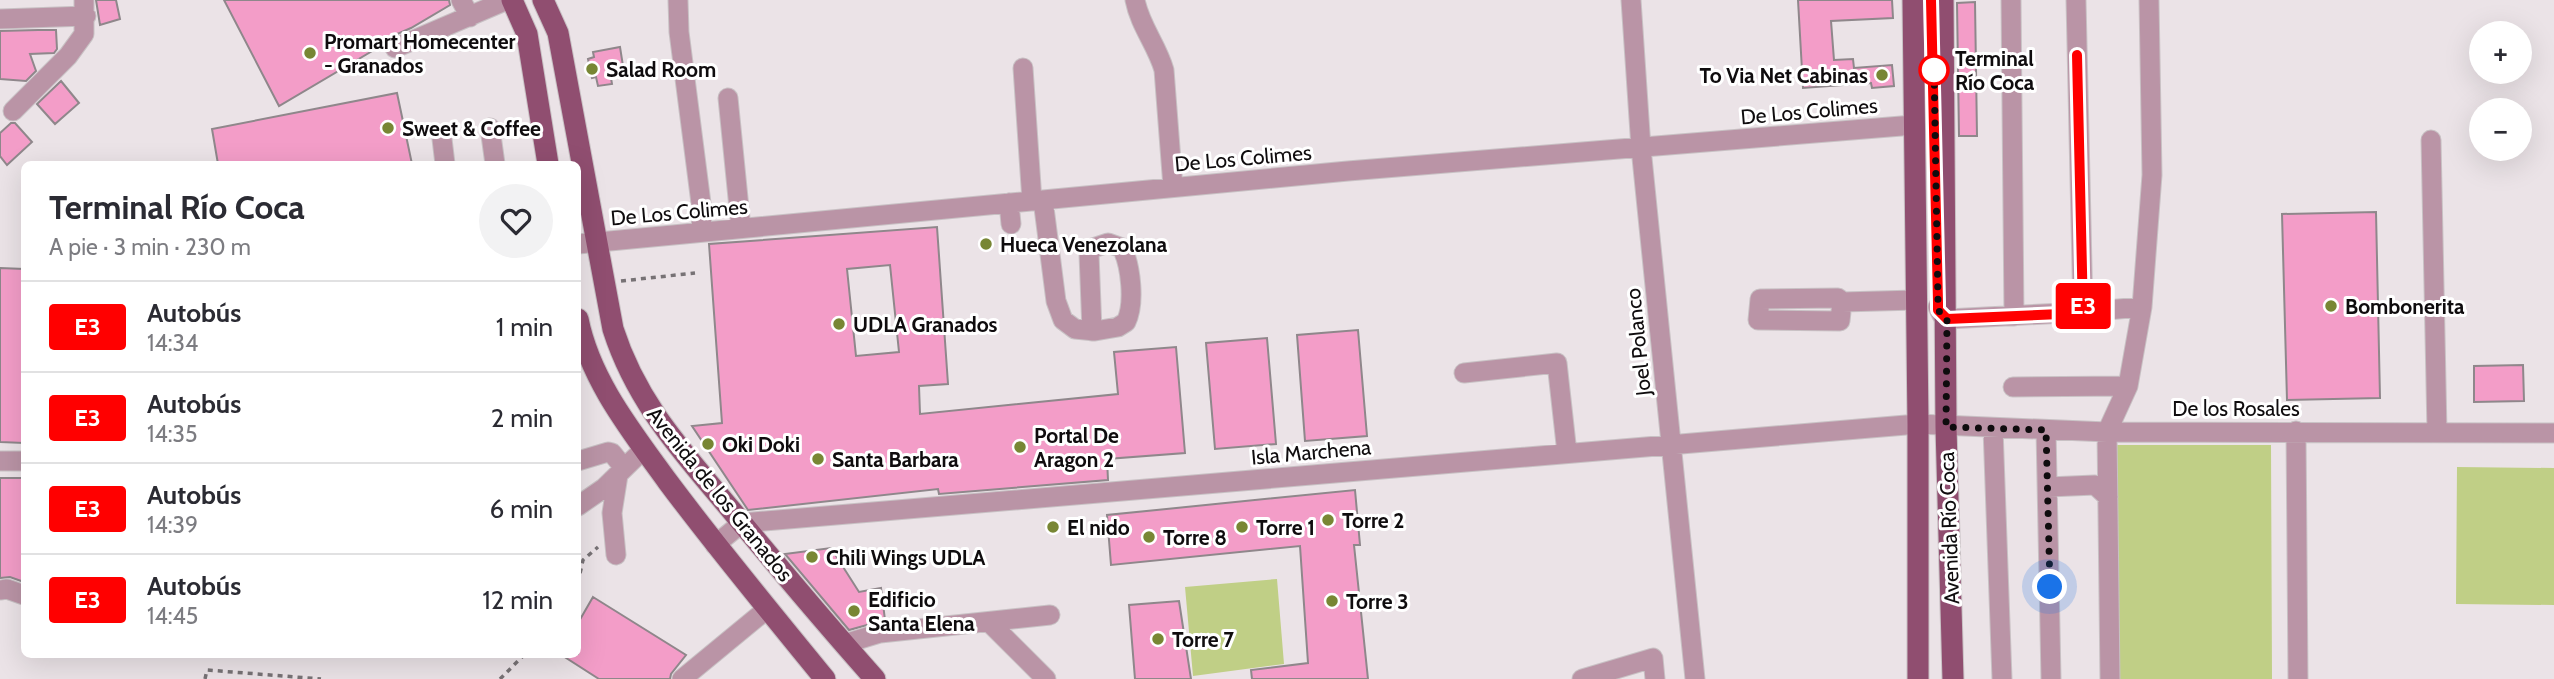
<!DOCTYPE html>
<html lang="es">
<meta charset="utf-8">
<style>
:root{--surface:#fff;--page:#f2f2f3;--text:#2b2b33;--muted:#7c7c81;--line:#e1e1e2}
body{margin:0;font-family:Cabin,sans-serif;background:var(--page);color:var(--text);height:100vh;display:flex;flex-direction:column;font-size:26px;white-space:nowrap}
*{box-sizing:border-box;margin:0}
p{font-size:23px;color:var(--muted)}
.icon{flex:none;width:38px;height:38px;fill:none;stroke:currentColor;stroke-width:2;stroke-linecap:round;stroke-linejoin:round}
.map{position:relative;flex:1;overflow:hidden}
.drawer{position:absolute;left:21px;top:161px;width:560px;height:497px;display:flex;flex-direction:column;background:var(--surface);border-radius:10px;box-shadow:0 7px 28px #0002}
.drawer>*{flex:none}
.badge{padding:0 14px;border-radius:5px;font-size:24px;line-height:46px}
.fabs{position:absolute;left:2469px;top:21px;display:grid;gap:14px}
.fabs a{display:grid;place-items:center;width:63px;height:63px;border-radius:50%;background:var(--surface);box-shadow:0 7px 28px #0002;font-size:35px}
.you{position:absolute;width:35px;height:35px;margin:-18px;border:5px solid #fff;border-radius:50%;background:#1a73e8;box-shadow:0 0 0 10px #1a73e833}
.map>.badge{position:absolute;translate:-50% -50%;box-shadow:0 0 0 4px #fff}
.round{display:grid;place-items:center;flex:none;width:74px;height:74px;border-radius:37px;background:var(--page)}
.overview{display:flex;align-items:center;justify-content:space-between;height:119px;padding:0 28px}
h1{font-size:33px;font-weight:700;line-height:52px}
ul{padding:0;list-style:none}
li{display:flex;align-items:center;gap:21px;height:91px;padding:0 28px;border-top:2px solid var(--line)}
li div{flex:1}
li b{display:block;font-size:26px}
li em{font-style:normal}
li .badge{min-width:77px;font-weight:700;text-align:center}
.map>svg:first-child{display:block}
</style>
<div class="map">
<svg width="2554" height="679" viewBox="0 0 2554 679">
<rect width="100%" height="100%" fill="#ebe3e7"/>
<path fill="#c0cf86" d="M2117,445H2271L2272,679H2118Z
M2457,467L2554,468V605L2456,604Z
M1277,579L1284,664L1193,676L1185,587Z"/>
<path fill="#f39dc8" stroke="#8f878b" stroke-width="2" fill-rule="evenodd" d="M96,0H116L120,19L100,25Z
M224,0H449L450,5L411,28L390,37L384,44L279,106Z
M1798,0H1892L1893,18L1831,21L1834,60L1853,59L1854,68L1892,65L1894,86L1872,88L1871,83L1803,88Z
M1975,2L1977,136H1959L1957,3Z
M38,30H56L57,49L54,53L30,54L36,71L26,81L0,79V31Z
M620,47L623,66L619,67L611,78L612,84L598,86L596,77L592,78L588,59L594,57L593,52Z
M61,81L79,103L55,124L37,104Z
M397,93L412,164H218L212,129Z
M11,123H15L32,142L7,165L0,156V133Z
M2376,212L2380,398L2287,400L2282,214Z
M937,227L948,384L919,386L920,414L1118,394L1114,352L1176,347L1185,453L1107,459L1108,480L939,494L938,489L748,510L692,426L722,423L709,244ZM890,265L899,352L856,356L847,269Z
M0,268L24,269V443L0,442Z
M1358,330L1367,436L1305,441L1297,335Z
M1267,338L1276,444L1215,449L1206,343Z
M2523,365L2524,401L2474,402V366Z
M0,478H24V582L10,577L0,578Z
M1355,490L1360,545H1354L1368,679H1252L1251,670L1308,663L1300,546L1111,565L1107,515Z
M831,548L859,592L881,588L885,620L849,630L785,554Z
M593,597L686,655L671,674L670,679H599L560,654H578V623Z
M1179,601L1191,679H1135L1129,605Z"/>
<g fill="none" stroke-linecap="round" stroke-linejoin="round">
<g stroke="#c8c1c4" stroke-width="21">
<path id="minor" d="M461,0L470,17
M678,0L679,32L702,211L701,232
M1135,0C1140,26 1157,45 1164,70L1173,187
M1631,0L1641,148L1695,679
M1931,0L1934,56
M2011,0L2014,316
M0,19L86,16
M395,48L507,0
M1023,68L1032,201
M728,98L741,228
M13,111L68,56L84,34V0
M490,128L495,164
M442,139L445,164
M2431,140L2437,432
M1043,200L1056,301L1063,320L1075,329L1095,331L1118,327L1126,322C1135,304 1131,266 1122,248L1108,243L1093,248L1089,254L1092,331
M1009,203L1011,224
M578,244L1348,171L1914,125
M1842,302L1840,321L1758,320L1760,299L1838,298L1842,302L1916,300
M1938,307L1942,315L1947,319L2083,312L2076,0
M2083,312L2142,307
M1464,373L1557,363L1567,453
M2013,387L2128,386
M1993,428L2002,679
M2046,430L2051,679
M2296,431L2298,679
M0,461H24
M578,461L608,452L612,453L624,468
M2048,487L2095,485L2108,497
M578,506L604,488L644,449
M715,545L742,523L1918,424L2107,432L2554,433
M616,555L612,513L618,475
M0,590L7,589L24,595
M989,622L1046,679
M844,644L880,633L1050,615
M682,679L767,609
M1582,679L1653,658L1655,679
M2110,679L2107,432L2128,386L2142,307L2152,175L2149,0"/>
</g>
<g stroke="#c8c1c4" stroke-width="23">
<path id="major" d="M512,0L527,34L548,164
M543,0L558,33L613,329C637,404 683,452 732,511C779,568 826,624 875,679
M1913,0L1918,424V679
M1943,0L1946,427L1953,679
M578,319C590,380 632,432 668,482C718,549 772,614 825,679"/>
</g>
<path stroke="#777275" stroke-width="3.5" stroke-dasharray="5 5" stroke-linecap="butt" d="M621,281L695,273
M578,583L583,560L598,547
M205,679L207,670L321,679
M500,679L525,654"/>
<use href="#minor" stroke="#ba94a6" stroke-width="19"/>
<use href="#major" stroke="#904e70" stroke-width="21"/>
</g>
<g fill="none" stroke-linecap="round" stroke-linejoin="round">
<g stroke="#fff" stroke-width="16">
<path id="line" d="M1931,0L1938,302V310L1947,319L2083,313L2077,55"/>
</g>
<use href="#line" stroke="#f00" stroke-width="10"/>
<path stroke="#0f0c0e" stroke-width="7" stroke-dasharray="0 12.6" d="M1934,70V65L1938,302V310L1947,319L1946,427L2046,430L2050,587"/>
</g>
<g fill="#788634" stroke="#fff" stroke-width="2.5">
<circle cx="310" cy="53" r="7"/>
<circle cx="592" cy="69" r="7"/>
<circle cx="1882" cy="75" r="7"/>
<circle cx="388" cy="128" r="7"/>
<circle cx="986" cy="244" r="7"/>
<circle cx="2331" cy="306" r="7"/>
<circle cx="839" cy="324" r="7"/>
<circle cx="708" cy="444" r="7"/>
<circle cx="1020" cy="447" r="7"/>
<circle cx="818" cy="459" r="7"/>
<circle cx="1328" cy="520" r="7"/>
<circle cx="1053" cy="527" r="7"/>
<circle cx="1242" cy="527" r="7"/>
<circle cx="1149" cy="537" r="7"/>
<circle cx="812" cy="557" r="7"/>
<circle cx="1332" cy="601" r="7"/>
<circle cx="854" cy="611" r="7"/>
<circle cx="1158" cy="639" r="7"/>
</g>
<circle fill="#fff" stroke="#f00" stroke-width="3.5" cx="1934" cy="70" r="14"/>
<g text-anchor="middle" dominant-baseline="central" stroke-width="6" stroke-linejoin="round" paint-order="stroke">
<g font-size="21" font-weight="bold" fill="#0f0c0e" stroke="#fff" text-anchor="start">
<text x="324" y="41">Promart Homecenter<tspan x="324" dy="24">- Granados</tspan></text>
<text x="606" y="69">Salad Room</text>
<text x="1868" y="75" text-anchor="end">To Via Net Cabinas</text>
<text x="402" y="128">Sweet &amp; Coffee</text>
<text x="1000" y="244">Hueca Venezolana</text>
<text x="2345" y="306">Bombonerita</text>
<text x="853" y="324">UDLA Granados</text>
<text x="1034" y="435">Portal De<tspan x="1034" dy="24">Aragon 2</tspan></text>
<text x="722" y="444">Oki Doki</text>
<text x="832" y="459">Santa Barbara</text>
<text x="1342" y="520">Torre 2</text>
<text x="1067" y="527">El nido</text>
<text x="1256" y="527">Torre 1</text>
<text x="1163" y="537">Torre 8</text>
<text x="826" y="557">Chili Wings UDLA</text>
<text x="868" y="599">Edificio<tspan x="868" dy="24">Santa Elena</tspan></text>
<text x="1346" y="601">Torre 3</text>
<text x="1172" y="639">Torre 7</text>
</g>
<g font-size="21" font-weight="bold" fill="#0f0c0e" stroke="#fff" text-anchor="start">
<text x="1955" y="58">Terminal<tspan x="1955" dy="24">Río Coca</tspan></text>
</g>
<g font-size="21" fill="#0f0c0e" stroke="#fff">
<text transform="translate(1809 111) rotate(-5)">De Los Colimes</text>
<text transform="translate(1243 158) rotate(-5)">De Los Colimes</text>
<text transform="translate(679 212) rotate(-5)">De Los Colimes</text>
<text transform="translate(1638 342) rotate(-96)">Joel Polanco</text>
<text x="2236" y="408">De los Rosales</text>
<text transform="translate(1311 452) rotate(-5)">Isla Marchena</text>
<text transform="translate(720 494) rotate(51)">Avenida de los Granados</text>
<text transform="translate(1949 528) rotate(-92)">Avenida Río Coca</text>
</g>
</g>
</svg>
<div class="fabs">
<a>+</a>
<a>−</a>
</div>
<div class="you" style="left:2050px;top:587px"></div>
<b class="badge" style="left:2083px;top:306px;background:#f00;color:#fff">E3</b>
<section class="drawer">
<div class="overview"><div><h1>Terminal Río Coca</h1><p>A pie · 3 min · 230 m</p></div><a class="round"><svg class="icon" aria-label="heart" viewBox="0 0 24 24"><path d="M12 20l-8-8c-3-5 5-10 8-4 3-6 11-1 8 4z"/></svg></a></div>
<ul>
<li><span class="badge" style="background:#f00;color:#fff">E3</span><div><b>Autobús</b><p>14:34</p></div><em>1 min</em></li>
<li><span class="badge" style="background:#f00;color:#fff">E3</span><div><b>Autobús</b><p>14:35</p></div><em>2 min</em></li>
<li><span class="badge" style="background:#f00;color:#fff">E3</span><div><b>Autobús</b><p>14:39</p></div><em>6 min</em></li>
<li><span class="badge" style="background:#f00;color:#fff">E3</span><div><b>Autobús</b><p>14:45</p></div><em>12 min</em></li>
</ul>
</section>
</div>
